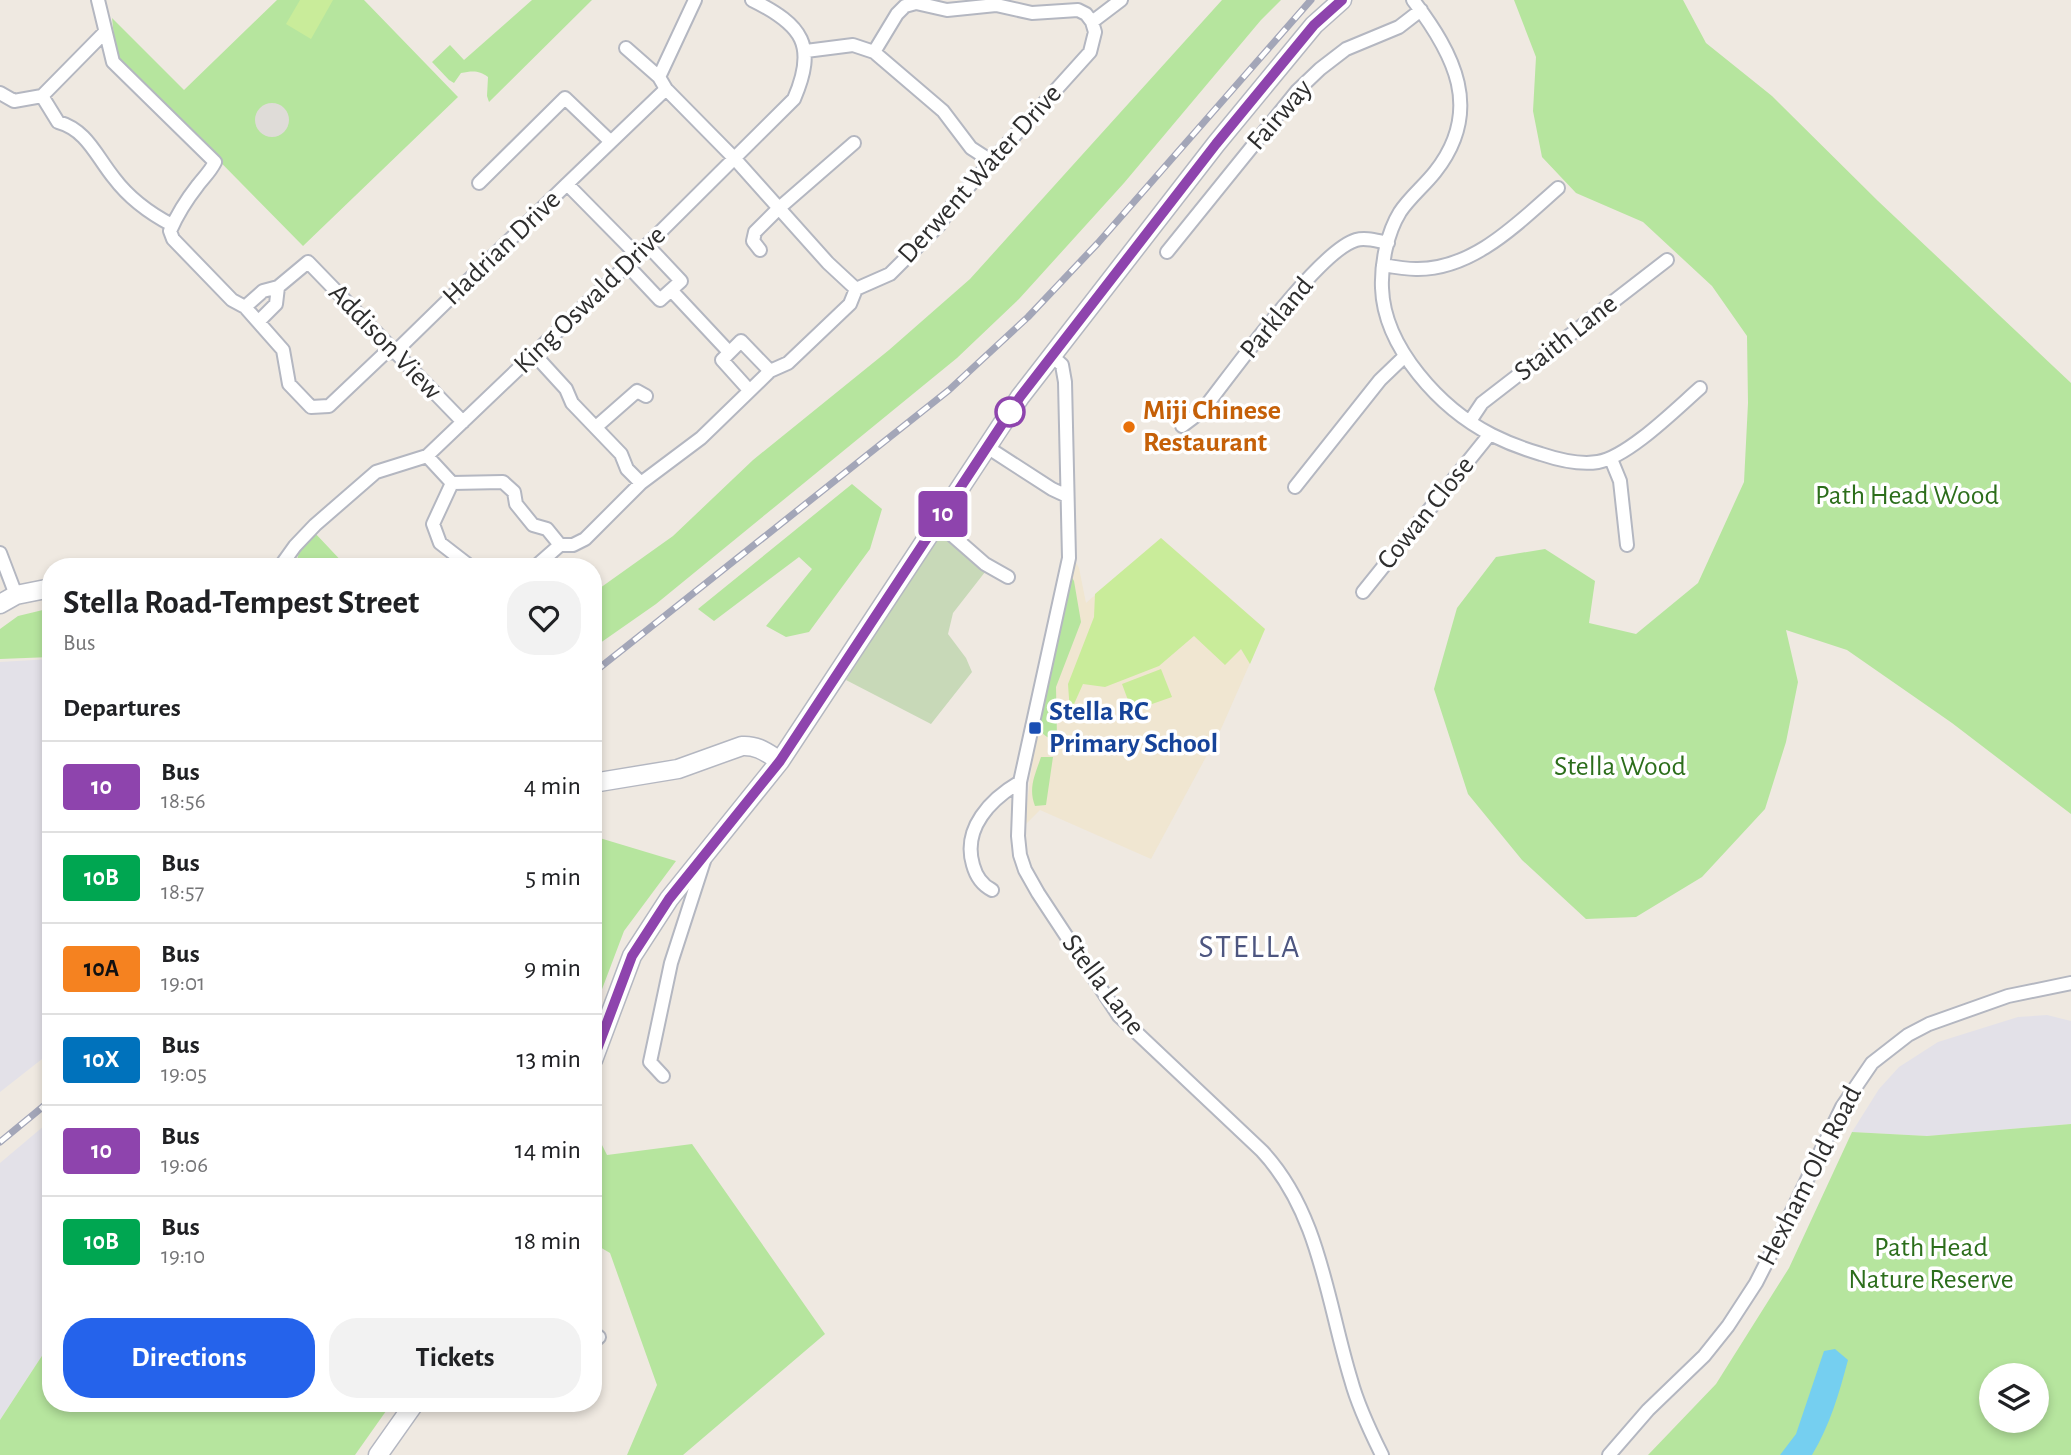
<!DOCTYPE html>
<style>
:root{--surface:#fff;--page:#f2f2f2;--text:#202124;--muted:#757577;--line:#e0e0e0;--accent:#2563eb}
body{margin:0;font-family:"Alegreya Sans",sans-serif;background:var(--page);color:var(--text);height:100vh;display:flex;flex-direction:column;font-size:26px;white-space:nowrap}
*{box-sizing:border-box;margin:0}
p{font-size:23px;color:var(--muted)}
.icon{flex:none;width:38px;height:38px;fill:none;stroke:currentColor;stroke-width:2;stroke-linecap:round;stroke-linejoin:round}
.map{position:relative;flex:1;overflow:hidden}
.details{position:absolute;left:42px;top:558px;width:560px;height:854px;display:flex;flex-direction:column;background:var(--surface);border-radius:28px;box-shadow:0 4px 10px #0003}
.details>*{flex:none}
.badge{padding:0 14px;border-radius:5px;font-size:24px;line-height:46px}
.tools{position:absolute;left:1979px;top:1363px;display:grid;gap:14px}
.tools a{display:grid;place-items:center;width:70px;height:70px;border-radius:50%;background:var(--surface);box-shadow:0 4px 10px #0003;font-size:35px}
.map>.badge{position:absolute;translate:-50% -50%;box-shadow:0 0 0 4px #fff}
h2{padding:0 21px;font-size:26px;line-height:63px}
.round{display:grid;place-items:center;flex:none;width:74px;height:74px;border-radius:28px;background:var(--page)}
.head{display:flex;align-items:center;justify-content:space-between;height:119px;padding:0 21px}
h1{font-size:33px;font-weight:600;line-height:52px}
.button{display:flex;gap:14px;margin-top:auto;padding:14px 21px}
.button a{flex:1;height:80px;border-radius:28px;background:var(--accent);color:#fff;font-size:28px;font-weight:600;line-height:80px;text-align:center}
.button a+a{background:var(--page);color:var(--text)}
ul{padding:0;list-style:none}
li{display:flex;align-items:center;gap:21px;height:91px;padding:0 21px;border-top:2px solid var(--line)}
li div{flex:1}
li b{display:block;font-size:26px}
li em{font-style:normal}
li .badge{min-width:77px;font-weight:700;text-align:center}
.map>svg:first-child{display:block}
</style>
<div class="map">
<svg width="2071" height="1455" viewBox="0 0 2071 1455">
<rect width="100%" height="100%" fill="#efe9e1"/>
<path fill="#e3e1e8" d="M51,659V1052L0,1092V662Z
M2047,1015L2071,1021V1124L1927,1136L1852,1132L1879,1089L1899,1067L1938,1042L2018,1017Z
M51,1120V1342L0,1420V1163Z"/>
<path fill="#f0e6d1" d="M1161,538L1265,629L1221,729L1151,859L1040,810L1024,826L1037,727L1073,557L1079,568L1086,603Z"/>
<path fill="#b6e59e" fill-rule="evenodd" d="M277,0H364L458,97L303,246L116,56L112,18L184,90Z
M532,0H592L489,102L487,96L488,77C479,70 472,71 461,73L454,83L449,80L432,62L450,45L464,60Z
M1222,0H1281L1261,20L1124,183L1019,299L957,358L656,604L593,648V593L673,536L753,460L889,350L970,279Z
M1514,0H1683L1706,43L1772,96L1878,201L2071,383V814L1952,723L1847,650L1786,630L1798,682L1786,742L1765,809L1702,877L1636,917L1586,919L1522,860L1468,794L1434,689L1457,608L1496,557L1545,549L1595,581L1589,623L1636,634L1698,583L1744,482L1748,403L1747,336L1712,286L1643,222L1576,193L1542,157L1533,111L1536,57Z
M852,484L882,509L870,549L809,632L786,637L766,626L812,569L799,557L714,621L698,609Z
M314,532L347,567H295L300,549Z
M1070,574L1074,581L1081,622L1056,687L1057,738C1047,741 1043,733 1037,727Z
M47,609H51V657L0,659V629L18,616Z
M1041,757H1053L1046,805L1035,806C1028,788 1035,775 1041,757Z
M593,836L676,861L624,931L593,1013Z
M2071,1124V1455H1648L1716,1384L1789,1268L1852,1132L1927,1136ZM1992,1376H2037V1421H1992Z
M593,1127L607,1155L692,1144L825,1334L683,1455H627L657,1385L610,1253L593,1243Z
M51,1342V1404H391L355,1455H0V1420Z"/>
<path fill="#c8d9b8" d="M940,532L985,572L953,613L948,634L966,658L972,672L931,724L846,680Z"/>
<path fill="#c9ec9a" d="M300,0H333L311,39L286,24Z
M1161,538L1265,629L1250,664L1241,649L1225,665L1194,636L1159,666L1105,687L1083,684L1070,713L1068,684L1094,617L1095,594Z
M1161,669L1172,697L1132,711L1122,684Z"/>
<path fill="#dfdcd8" d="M255 120a17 17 0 1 1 34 0a17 17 0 1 1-34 0Z"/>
<path fill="#75cff0" d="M1835,1349L1848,1360C1839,1394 1830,1425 1812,1455H1780L1796,1434L1824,1351Z"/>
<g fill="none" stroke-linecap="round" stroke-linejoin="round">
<g stroke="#b4b7c1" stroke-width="16">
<path id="street" d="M98,0L113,62L215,162C210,172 204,177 198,185C187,199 177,215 170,231L173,239L232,300L245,307L263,291L278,287L308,262L463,422
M695,0L659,77L666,89L735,159L828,263L856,289
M1413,0C1454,54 1484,110 1435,172C1424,186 1410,197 1400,212C1387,233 1381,264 1382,288C1384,348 1441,409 1492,435C1508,443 1524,449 1541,454C1559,460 1580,465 1598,462C1628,457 1676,409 1700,388
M1092,22L1121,0
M105,32L42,96L58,122C87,130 96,156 114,178C129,198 151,214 172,225
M626,48L659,77
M806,51L853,45L874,52L943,111L971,148L991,161
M0,93L14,101L42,96
M479,183L565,98L610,141
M567,184L666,89
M647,245L681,281L671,290L729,352
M760,250L753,241L755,232L778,209L854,143
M1167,252L1297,91L1320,69L1346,49L1399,27L1421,10
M627,265L660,300L671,290
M1383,265C1394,267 1405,269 1416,269C1473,270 1518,223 1558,188
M245,307L283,350L289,384L311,407L329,406L385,353L395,352L567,184L637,255
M259,321L276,304L278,287
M534,354L566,389L572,403L621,454L627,469L641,483
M1051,355L1062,365L1065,382L1069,558L1020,782L1018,836L1020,855L1025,870L1038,893L1119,1016L1262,1151C1320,1213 1327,1302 1351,1380C1358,1406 1370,1431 1382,1455
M749,390L722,360L741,341L770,371
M1470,421L1482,403L1667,260
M1182,426L1202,411C1230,376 1318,251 1356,240C1366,237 1377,241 1388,243
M596,427L637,391L646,396
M987,447L1052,489L1067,496
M427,456L452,483L503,482L514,492L516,504L533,525L547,529L560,545
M1611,459L1620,481L1627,545
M452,483L433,524L440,543L471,567
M1295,487L1380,380L1405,356
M937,522L985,564L1008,577
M0,553L16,595
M280,567L295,546L315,525L376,472L427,456L627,265L794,99C817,46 803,25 752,0
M535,567L560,545H573L585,539L641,483L701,438L770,371L788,363L850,304L856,289L890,274L940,224L953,204L1090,52L1095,32L1092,22L1086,14L1078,10L1032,13L996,5L947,10L916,3L905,6L897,14L874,52
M1363,592L1490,434
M992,890C982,885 976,876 973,865C962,828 991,799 1020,782
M663,1076L650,1062L671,963L704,861
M593,1342L599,1337
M476,1404H484
M1609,1455L1648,1410L1704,1356L1728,1326L1756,1283L1781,1234L1842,1107L1872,1063L1908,1035L1929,1024L2008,996L2071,983"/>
</g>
<g stroke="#b4b7c1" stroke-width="21">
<path id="secondary" d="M0,604L16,595L51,588
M593,783L678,769L742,746C758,745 767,753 780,761
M593,1060L632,956L669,899L780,761L1020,397L1216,144L1314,25L1342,0
M378,1455L414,1404"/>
</g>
<use href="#street" stroke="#fff" stroke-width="12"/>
<use href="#secondary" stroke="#fff" stroke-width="18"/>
<g stroke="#a3a6b8" stroke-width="7">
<path id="rail" d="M593,673L949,390L1028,317L1098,243L1311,0
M0,1142L51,1100"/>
</g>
<use href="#rail" stroke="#fff" stroke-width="4.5" stroke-dasharray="13" stroke-linecap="butt"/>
</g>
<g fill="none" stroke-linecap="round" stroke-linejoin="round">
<g stroke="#fff" stroke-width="16">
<path id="line" d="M593,1060L632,956L669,899L780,761L1020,397L1216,144L1314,25L1342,0"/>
</g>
<use href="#line" stroke="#8e44ad" stroke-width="10"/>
</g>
<circle fill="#fff" stroke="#8e44ad" stroke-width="3.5" cx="1010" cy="412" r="14"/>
<circle fill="#e8710a" stroke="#fff" stroke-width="2.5" cx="1129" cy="427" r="7"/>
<rect fill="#1a4fb4" stroke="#fff" stroke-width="2.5" x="1028" y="721" width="14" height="14" rx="3.5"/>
<g text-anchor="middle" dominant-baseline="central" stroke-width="7" stroke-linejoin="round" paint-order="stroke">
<g font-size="28" fill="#2e2e2e" stroke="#fff">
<text transform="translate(1280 115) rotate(-49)">Fairway</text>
<text transform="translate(980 174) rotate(-48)">Derwent Water Drive</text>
<text transform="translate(502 248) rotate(-44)">Hadrian Drive</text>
<text transform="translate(590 300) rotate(-44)">King Oswald Drive</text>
<text transform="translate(1277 318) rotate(-50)">Parkland</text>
<text transform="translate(1566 338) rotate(-38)">Staith Lane</text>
<text transform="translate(385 342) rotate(46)">Addison View</text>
<text transform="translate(1426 513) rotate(-51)">Cowan Close</text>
<text transform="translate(1103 985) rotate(53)">Stella Lane</text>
<text transform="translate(1810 1176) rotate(-63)">Hexham Old Road</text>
</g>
<g font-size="28" font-weight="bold" fill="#c56008" stroke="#fff" text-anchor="start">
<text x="1143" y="411">Miji Chinese<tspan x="1143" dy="32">Restaurant</tspan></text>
</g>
<g font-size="28" fill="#2c6e1b" stroke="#fff">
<text x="1907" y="496">Path Head Wood</text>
<text x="1620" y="767">Stella Wood</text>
<text x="1931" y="1248">Path Head<tspan x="1931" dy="32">Nature Reserve</tspan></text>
</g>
<g font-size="28" font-weight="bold" fill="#164399" stroke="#fff" text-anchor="start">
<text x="1049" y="712">Stella RC<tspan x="1049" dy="32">Primary School</tspan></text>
</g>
<g font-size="32" letter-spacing="2" fill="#4d5680" stroke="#fff">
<text x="1250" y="947">STELLA</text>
</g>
</g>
</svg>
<div class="tools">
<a><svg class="icon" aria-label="layers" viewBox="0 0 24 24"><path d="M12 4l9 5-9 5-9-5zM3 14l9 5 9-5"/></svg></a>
</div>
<b class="badge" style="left:943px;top:514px;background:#8e44ad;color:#fff">10</b>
<section class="details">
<div class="head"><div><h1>Stella Road-Tempest Street</h1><p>Bus</p></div><a class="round"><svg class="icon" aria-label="heart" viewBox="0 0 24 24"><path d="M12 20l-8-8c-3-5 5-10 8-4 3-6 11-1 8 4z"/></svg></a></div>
<h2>Departures</h2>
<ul>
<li><span class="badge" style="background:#8e44ad;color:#fff">10</span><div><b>Bus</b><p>18:56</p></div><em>4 min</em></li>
<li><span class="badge" style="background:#00a651;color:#fff">10B</span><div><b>Bus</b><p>18:57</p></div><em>5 min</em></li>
<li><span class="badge" style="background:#f58220;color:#111">10A</span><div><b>Bus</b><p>19:01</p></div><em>9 min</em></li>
<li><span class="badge" style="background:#0072bc;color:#fff">10X</span><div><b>Bus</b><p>19:05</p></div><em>13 min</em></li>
<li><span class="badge" style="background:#8e44ad;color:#fff">10</span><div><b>Bus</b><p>19:06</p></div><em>14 min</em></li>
<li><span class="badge" style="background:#00a651;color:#fff">10B</span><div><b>Bus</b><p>19:10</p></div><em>18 min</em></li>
</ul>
<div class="button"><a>Directions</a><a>Tickets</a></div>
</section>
</div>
